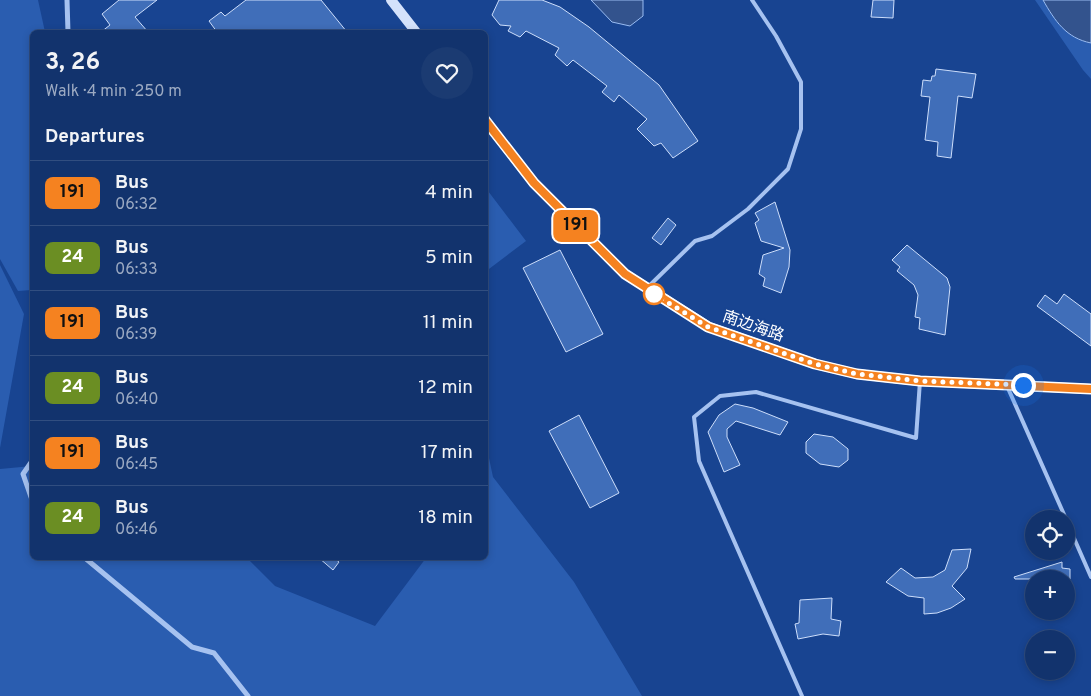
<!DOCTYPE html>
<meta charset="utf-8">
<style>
:root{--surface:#12336d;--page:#1b3b72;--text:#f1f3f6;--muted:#9caac2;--line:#314e80}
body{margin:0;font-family:Overpass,"Noto Sans SC",sans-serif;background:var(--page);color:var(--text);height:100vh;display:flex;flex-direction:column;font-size:19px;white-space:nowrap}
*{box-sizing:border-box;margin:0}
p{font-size:16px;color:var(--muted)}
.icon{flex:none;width:28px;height:28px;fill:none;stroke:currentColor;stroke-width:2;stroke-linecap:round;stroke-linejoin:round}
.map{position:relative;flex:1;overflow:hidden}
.drawer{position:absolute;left:30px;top:30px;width:458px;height:530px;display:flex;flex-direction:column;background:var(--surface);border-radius:8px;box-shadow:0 2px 8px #0003,0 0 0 1px var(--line)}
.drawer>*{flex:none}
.badge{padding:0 10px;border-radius:8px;font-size:18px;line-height:32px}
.controls{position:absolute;left:1025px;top:510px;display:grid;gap:10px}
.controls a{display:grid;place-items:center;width:50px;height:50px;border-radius:50%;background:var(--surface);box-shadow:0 2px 8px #0003,0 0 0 1px var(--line);font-size:25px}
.you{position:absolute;width:25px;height:25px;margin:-12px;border:4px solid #fff;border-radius:50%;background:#1a73e8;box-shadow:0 0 0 8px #1a73e833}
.map>.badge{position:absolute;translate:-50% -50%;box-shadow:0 0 0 2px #fff}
h2{padding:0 15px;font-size:19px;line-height:45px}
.round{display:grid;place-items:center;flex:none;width:52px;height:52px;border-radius:26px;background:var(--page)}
.head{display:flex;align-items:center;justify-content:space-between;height:85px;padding:0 15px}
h1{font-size:24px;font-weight:700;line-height:38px}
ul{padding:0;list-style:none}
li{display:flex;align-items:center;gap:15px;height:65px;padding:0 15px;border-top:1px solid var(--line)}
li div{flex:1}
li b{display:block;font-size:19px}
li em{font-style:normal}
li .badge{min-width:55px;font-weight:700;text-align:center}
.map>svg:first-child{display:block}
</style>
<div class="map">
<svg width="1091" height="696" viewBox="0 0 1091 696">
<rect width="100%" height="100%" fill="#184491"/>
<path fill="#2a5db0" d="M0,0H38L45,32H32V290L18,291L0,259Z
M1035,0H1091V79L1083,70Z
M485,187L526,241L485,272Z
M0,265L24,314L0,448Z
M485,439L493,477L574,582L642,696H0V469L32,466V558H247L275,586L375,626L426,558H485Z"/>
<path fill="#33538d" stroke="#99bcf2" d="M591,0H643V16L630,26L612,22Z
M1043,0H1091V43C1066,38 1055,21 1043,0Z"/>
<path fill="#406eb9" stroke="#cddefb" d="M119,0H157L135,17L148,32H101L110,25L102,14Z
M246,0H321L347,32H217L209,21L221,12L225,16Z
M499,0H542L560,7L589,27L659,85L698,141L673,158L661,143L654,146L637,129L647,119L619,95L614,102L602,92L607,86L573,60L567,66L555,55L559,48L526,31L520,37L508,31L511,26L500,25L492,15Z
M873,0H894L893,18L871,17Z
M936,69L976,74L972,98L958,96L951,158L937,156L938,142L925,140L930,97L921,96L923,80L931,81L932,76H935Z
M775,202L790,250L789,267L781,293L763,286L765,278L759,274L763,255L784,248L761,241L755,223L759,220L755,213Z
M668,218L676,225L661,245L652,238Z
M907,245L947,278L950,287L945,335L919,329L920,318L915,317L918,295L914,285L897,271L900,267L892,260Z
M560,250L603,334L566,352L523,268Z
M1064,294L1091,314V346L1037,306L1045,295L1057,304Z
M735,404L753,408L788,422L780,435L736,421L727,429V437L740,465L724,472L708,432L719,415Z
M579,415L619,493L590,508L549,431Z
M814,434L833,437L848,449V460L839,467L820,464L806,453V442Z
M971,549L967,568L952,586L965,599L951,608L937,613L924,614V598L908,596L886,582L901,568L915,578L933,577L945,570L952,550Z
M319,558H334L339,562L333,570Z
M1062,562V568L1070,569V579H1015L1014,577Z
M832,598L831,619L841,621L839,636L823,634L798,639L795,624L799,623L800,600Z"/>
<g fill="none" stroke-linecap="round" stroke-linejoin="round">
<path stroke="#a6c2f0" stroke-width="4" d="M648,287L695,241L712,236L748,209L788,169L801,129V82L776,36L752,0
M1007,386L1066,519
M1066,520L1091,577
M802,696L699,461L694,417L720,396L756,392L916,438L920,381"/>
<path stroke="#a6c2f0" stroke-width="5" d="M67,0L68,32
M32,461L23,474L32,500
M85,558L192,647L214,653L248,696"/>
<path stroke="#d4e2fb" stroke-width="10" d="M391,0L416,32
M485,120L534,183L625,274L709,327L815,364L857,374L920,381L1091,389"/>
</g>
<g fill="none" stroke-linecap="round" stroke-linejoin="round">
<g stroke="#fff" stroke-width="11">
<path id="line" d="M485,120L534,183L625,274L708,327L815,364L857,374L920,381L1091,389"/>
</g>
<use href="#line" stroke="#f58220" stroke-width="8"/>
<path stroke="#fff" stroke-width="5" stroke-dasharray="0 9" d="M654,294L708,327L815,364L857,374L920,381L1023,385"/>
</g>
<circle fill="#fff" stroke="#f58220" stroke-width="2.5" cx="654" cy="294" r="10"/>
<g text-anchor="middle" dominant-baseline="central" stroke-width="4" stroke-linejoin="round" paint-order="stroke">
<g font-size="16" fill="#fff" stroke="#184491">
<text transform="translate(753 327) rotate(19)">南边海路</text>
</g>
</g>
</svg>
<div class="controls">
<a><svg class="icon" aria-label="locate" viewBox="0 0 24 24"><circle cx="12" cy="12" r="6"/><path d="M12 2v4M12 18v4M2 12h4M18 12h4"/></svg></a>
<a>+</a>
<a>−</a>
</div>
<div class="you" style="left:1023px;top:385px"></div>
<b class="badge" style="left:576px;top:226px;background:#f58220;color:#111">191</b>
<section class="drawer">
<div class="head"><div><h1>3, 26</h1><p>Walk · 4 min · 250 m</p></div><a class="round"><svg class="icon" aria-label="heart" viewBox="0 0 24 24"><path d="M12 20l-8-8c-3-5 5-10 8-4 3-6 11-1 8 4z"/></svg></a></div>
<h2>Departures</h2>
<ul>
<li><span class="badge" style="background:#f58220;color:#111">191</span><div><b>Bus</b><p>06:32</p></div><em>4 min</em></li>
<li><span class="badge" style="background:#6b8e23;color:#fff">24</span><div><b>Bus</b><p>06:33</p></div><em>5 min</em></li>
<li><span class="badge" style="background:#f58220;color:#111">191</span><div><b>Bus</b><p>06:39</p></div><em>11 min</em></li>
<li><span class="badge" style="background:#6b8e23;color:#fff">24</span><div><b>Bus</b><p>06:40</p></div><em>12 min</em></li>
<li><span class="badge" style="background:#f58220;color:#111">191</span><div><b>Bus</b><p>06:45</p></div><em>17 min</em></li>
<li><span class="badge" style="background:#6b8e23;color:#fff">24</span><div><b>Bus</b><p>06:46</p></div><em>18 min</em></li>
</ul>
</section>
</div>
